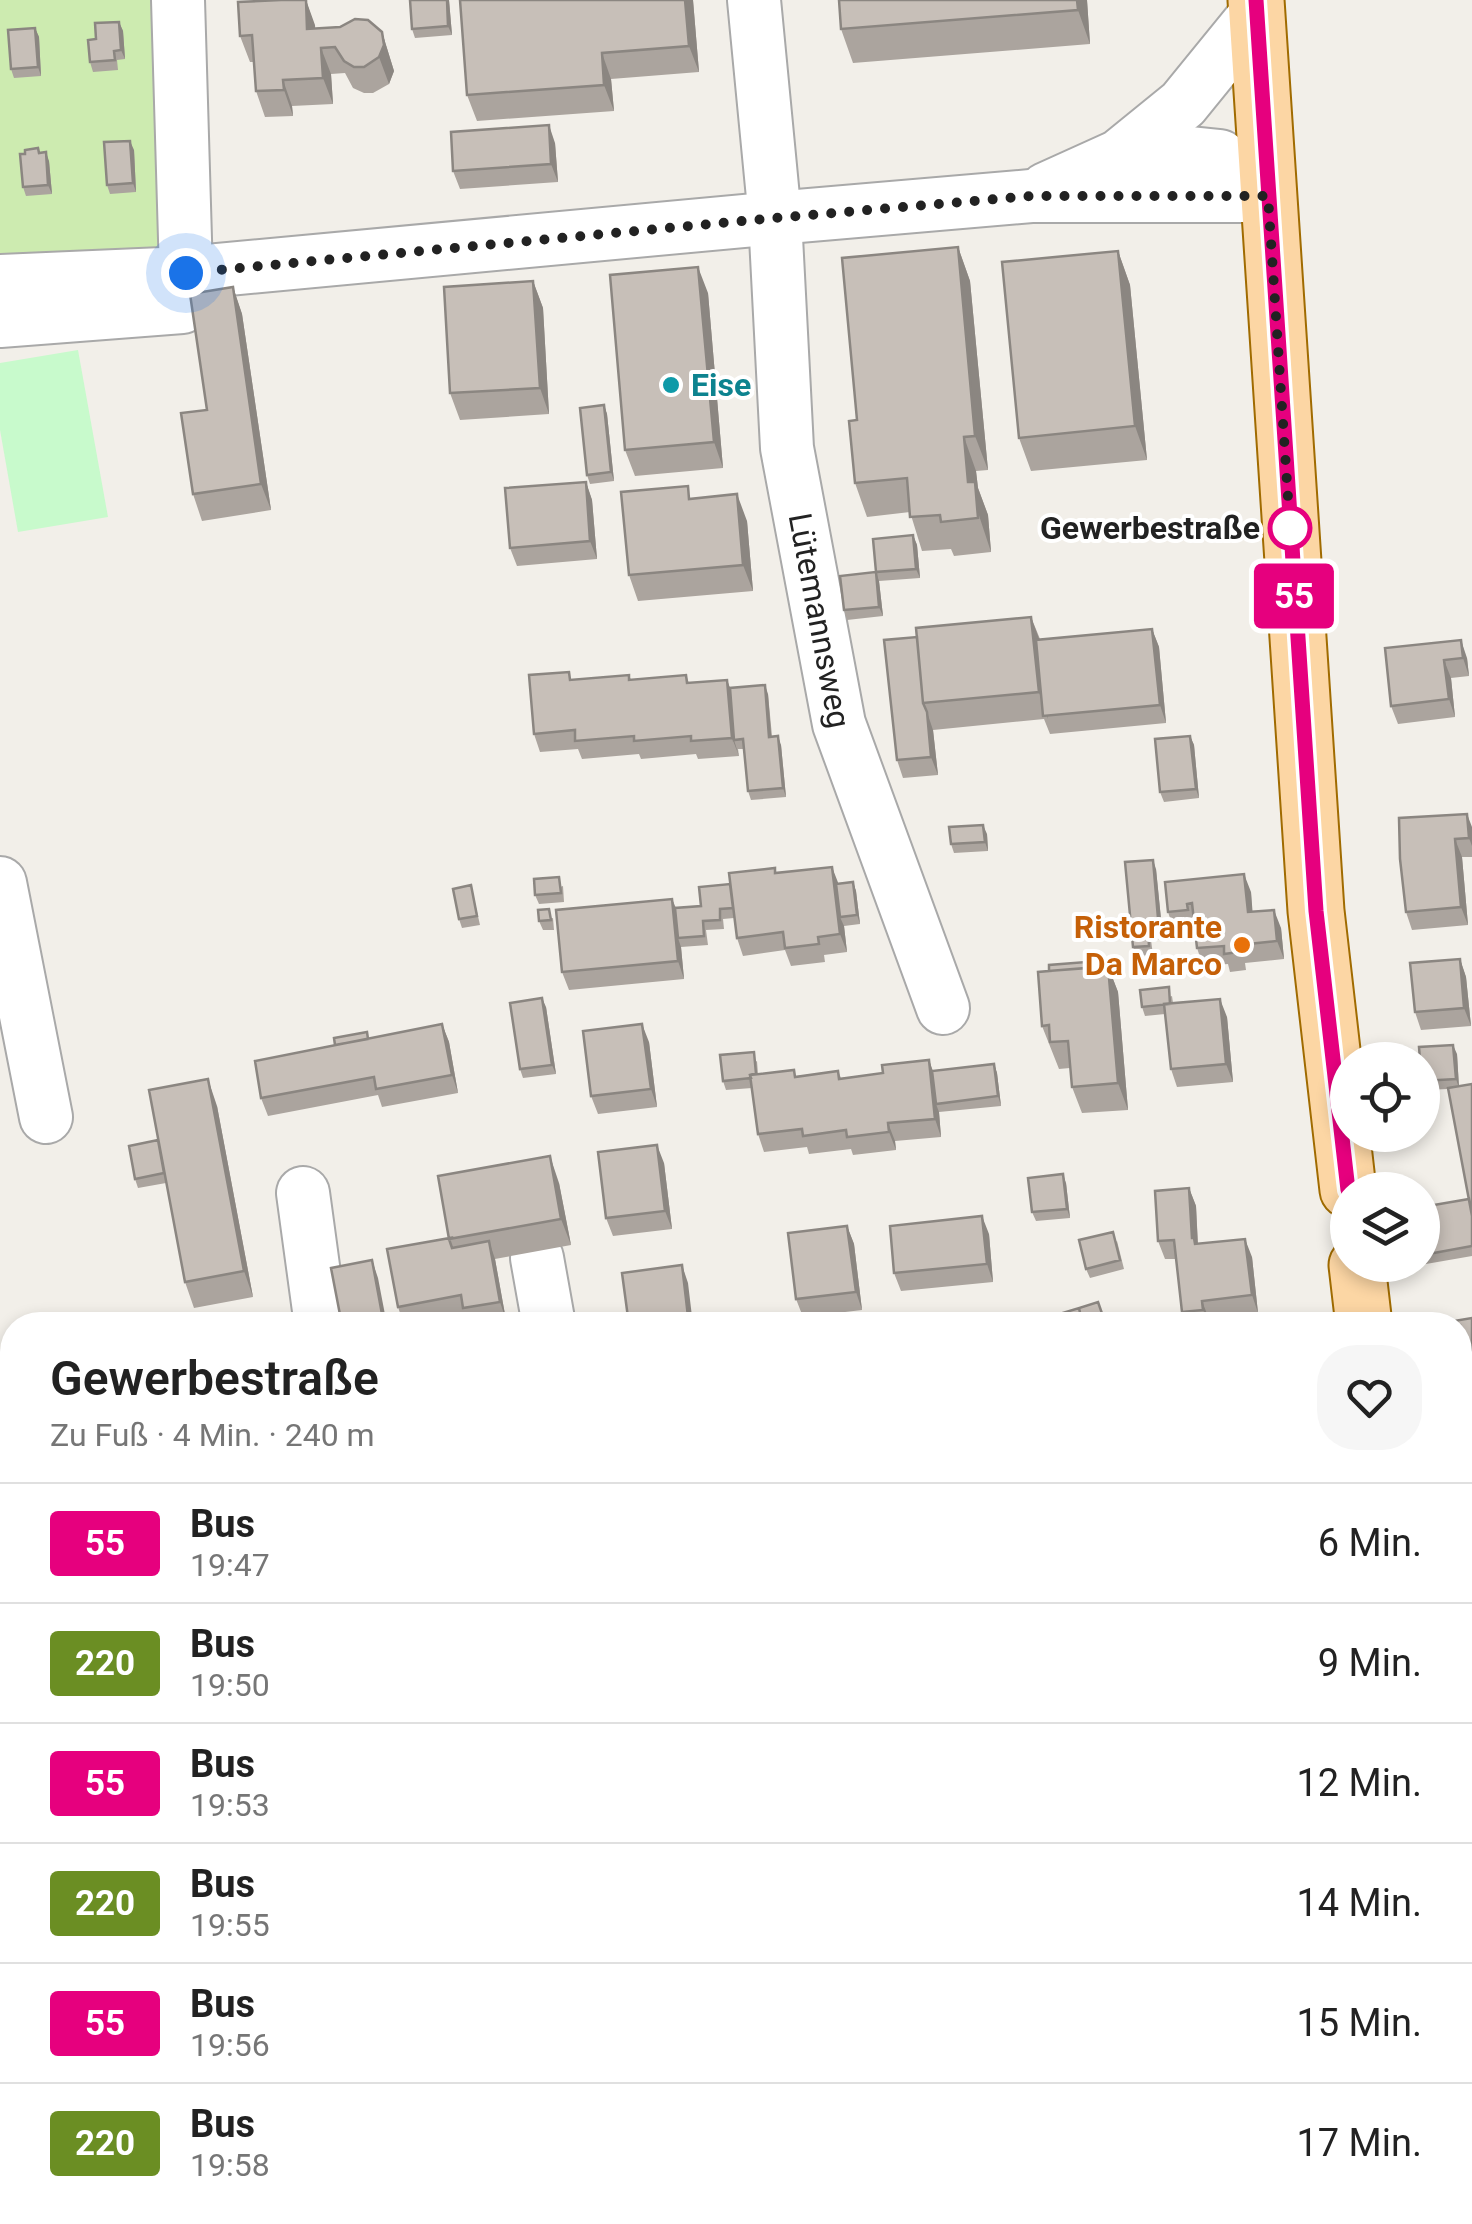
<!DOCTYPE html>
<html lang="de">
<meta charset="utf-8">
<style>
:root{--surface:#fff;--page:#f6f6f6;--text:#222;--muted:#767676;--line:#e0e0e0}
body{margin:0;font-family:Roboto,sans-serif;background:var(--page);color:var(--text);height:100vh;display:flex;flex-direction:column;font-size:38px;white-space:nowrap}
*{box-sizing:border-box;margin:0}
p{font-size:32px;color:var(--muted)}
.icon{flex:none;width:55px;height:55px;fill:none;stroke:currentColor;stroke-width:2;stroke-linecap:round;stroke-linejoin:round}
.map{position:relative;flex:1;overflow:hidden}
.side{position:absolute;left:0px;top:1312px;width:1472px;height:912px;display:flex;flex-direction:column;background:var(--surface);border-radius:40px 40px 0 0;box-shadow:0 5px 15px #0003}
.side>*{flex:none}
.badge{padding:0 20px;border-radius:8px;font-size:35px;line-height:65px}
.controls{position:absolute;left:1330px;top:1042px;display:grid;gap:20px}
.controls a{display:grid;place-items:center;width:110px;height:110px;border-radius:50%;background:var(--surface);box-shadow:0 5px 15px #0003;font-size:50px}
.you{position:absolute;width:50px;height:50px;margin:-25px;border:8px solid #fff;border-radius:50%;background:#1a73e8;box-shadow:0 0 0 15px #1a73e833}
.map>.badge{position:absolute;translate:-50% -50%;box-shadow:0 0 0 5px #fff}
.round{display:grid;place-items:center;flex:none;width:105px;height:105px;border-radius:40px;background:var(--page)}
.head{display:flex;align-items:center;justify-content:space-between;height:170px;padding:0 50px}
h1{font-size:48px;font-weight:600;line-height:75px}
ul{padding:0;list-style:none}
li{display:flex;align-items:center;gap:30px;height:120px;padding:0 50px;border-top:2px solid var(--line)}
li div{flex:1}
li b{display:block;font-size:38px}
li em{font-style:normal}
li .badge{min-width:110px;font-weight:700;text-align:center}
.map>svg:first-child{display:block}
</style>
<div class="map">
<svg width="1472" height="2224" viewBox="0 0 1472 2224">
<rect width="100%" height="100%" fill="#f2efe9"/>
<path fill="#cdebb0" d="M0,0H151L166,161L160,288L0,298Z"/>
<path fill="#c8facc" d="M78,350L108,517L18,532L0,430V363Z"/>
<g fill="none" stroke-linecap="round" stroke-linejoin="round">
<g stroke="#a9a9a9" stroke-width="56">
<g id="minor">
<path id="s1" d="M754,0L775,218L787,448L839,724L943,1008"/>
<path d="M1119,156L1181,152L1220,156L1268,196"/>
<path d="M1046,189L1119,156L1183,104L1257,13"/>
<path d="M0,281L186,273L775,218L1031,196H1268"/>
<path d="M0,321L182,307L186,273L178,0"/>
<path d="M0,883L46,1117"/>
<path d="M303,1193L321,1325"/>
<path d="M537,1258L549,1325"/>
<path d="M1460,1628L1472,1626"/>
<path d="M0,1649L12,1653"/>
<path d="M1460,2032L1472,2030"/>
<path d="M70,2212L73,2224"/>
<path d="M890,2212L904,2224"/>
</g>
</g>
<g stroke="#a06b00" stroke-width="59">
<path id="major" d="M1256,0L1316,911L1348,1190
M1357,1265L1364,1325
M1460,2124L1472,2197"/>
</g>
<use href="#minor" stroke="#fff" stroke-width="52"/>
<use href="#major" stroke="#fcd6a4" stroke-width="55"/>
</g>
<path fill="#aba49e" d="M306,0L315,28L382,32L394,71L389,84L373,93H364L353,88L345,73L331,74L333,104L292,106L293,116L265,117L256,91L254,62H250L240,36Z
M410,0H449L452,35L415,38L412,29Z
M460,0H693L699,72L611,79L614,111L477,121L467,95Z
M1087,0L1090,44L853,63L841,29Z
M119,22L123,31L125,59L117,60L118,70L93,72L90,62L96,39Z
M35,28L39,37L41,76L14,78L11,69Z
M555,143L558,182L460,189L453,171Z
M134,150L136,192L110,194L107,185Z
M40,153L49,161L52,194L26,196L23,187Z
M958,247L970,281L988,470L976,471L978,488L988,515L991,552L954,556L951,549L922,551L910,512L867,517L855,483L857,420Z
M1118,251L1130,285L1147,460L1031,471L1019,438Z
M533,281L543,308L549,414L460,420L450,393Z
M233,287L242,314L271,510L202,521L193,494L207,410Z
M708,293L723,468L635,476L625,450Z
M604,405L607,414L614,481L590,484L587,475Z
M586,482L592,500L597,559L517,566L510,548Z
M693,498L747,521L753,591L638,601L629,575Z
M913,535L917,545L920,578L879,581L883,616L847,620L844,610L876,572Z
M1031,617L1040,639L1152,629L1159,647L1166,723L1050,734L1044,719L933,730L938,775L903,778L897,760L917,637Z
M1385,648L1467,658L1469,676L1451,678L1455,717L1398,724L1391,706Z
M629,675L631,680L686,675L689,683L727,680L730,689L768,694L772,736L781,745L786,797L751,800L748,791L744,749H738L739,756L698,759L696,754L641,759L639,754L582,759L578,749L540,752L534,734L572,680Z
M1190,736L1194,745L1199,798L1164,802L1160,792Z
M1472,827V857H1462L1468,925L1412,930L1406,912L1400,859Z
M987,834L988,851L954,853L951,844Z
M1156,869L1163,939L1151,940L1153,955L1136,956L1133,947Z
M777,873L838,883L853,882L856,891L860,924L844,926L847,952L824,955L825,962L791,966L785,950L743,956L737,938L734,918L723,919L724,929L706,930L708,945L681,947L684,979L569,990L562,972L672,899L676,908L701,906L730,884Z
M1165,882L1251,892L1252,912L1281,928L1284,959L1245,963L1246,970L1230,972L1228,964L1203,966L1197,948L1194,922V928L1174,930L1168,912Z
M471,885L480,925L462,928L459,919Z
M563,886L564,902L539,904L535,895Z
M553,918L554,930H543L539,921Z
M1460,959L1466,977L1471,1026L1421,1030L1415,1012Z
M1108,966L1118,992L1128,1110L1082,1113L1072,1087L1070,1068L1059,1069L1042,1026L1088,968Z
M1172,996L1173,1003L1227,1017L1233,1082L1177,1087L1171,1069L1165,1014L1145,1016L1142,1007Z
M546,1007L556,1074L523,1078L520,1069Z
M442,1024L449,1042L458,1093L382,1107L378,1095L268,1116L261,1098L369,1039Z
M649,1042L657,1107L598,1114L591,1096Z
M1457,1054L1459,1086L1472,1084V1256L1426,1264L1422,1254L1469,1199L1448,1089L1425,1090L1422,1084V1060Z
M929,1060L933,1071L994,1064L997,1073L1001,1106L939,1112L941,1137L895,1141L896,1150L853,1155L851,1149L809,1154L807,1147L764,1152L758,1134L752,1088L726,1090L723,1081L757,1061L758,1074L797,1076L838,1071L841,1078L883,1073Z
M217,1106L253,1297L194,1308L185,1282L166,1183L138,1188L135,1179L158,1140Z
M664,1163L672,1229L613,1236L606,1218Z
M559,1183L571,1245L495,1259L506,1320L469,1325L465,1314L404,1325L398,1307L449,1239Z
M1066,1183L1070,1218L1036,1221L1032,1212Z
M1189,1188L1196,1206L1198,1244L1252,1257L1258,1313L1209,1319L1210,1325H1186L1182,1312L1176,1259H1165L1158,1241Z
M847,1226L854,1244L862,1310L803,1317L796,1299Z
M989,1234L993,1282L901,1291L894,1273Z
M1117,1241L1124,1269L1090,1278L1086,1269Z
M1472,1533V1590H1466L1460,1573Z
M1472,1655V1721H1471L1464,1703Z
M12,1676V1823L0,1789V1688Z
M1467,1712L1471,1721L1472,1753L1460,1754V1713Z
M0,2147L1,2149L12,2154V2193L10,2194L12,2204L0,2224Z
M571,2212H755L758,2224H574Z
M1030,2212H1058L1033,2221Z
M1131,2212L1134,2222L1211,2224H1075Z"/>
<path fill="#8b8681" d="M306,0L315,25L317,55L307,29Z
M447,0H449L452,35L448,26Z
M685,0H693L699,72L689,46Z
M1077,0H1087L1090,44L1078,10Z
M119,22L123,31L125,59L121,50Z
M35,28L39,37L41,76L38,67Z
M382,32L394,71L389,84L379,57Z
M321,48L331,74L333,104L323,78Z
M602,53L611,79L614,111L604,85Z
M283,80L292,106L293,116L284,90Z
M549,125L555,143L558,182L551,164Z
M130,141L134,150L136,192L133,183Z
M46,152L49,161L52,194L48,185Z
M958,247L970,281L988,470L975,436Z
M1118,251L1130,285L1147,460L1135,426Z
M698,267L708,293L723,468L714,442Z
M533,281L543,308L549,414L540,388Z
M233,287L242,314L271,510L261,484Z
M604,405L607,414L614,481L611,472Z
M964,437L976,471L978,488L988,515L991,552L968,482Z
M586,482L592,500L597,559L590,541Z
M737,494L747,521L753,591L743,565Z
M913,535L917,545L920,578L916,569Z
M876,572L879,581L883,616L879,607Z
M1031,617L1041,644L1048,719L1039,692Z
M1152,629L1159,647L1166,723L1160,705Z
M1461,640L1467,658L1469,676L1463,658Z
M1444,660L1451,678L1455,717L1449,699Z
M727,680L734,698V740L739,756L732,738Z
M765,685L768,694L772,746L769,737Z
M927,712L933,730L938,775L931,757Z
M778,736L781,745L786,797L783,788Z
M1190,736L1194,745L1199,798L1196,789Z
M1467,814L1472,827V846L1469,838Z
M983,825L987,834L988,851L985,842Z
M1455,839L1462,857L1468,925L1461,907Z
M1153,860L1156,869L1163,939L1159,930Z
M832,867L839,885L840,917L844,926L847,952L840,934Z
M1244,874L1251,892L1254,930L1248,912Z
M853,882L856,891L860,924L857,915Z
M672,899L679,917L678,938L681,947L684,979L678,961Z
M1274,910L1281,928L1284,959L1277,941Z
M1460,959L1466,977L1471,1026L1464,1008Z
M1108,966L1118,992L1128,1110L1118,1083Z
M542,998L546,1007L556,1074L552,1065Z
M1220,999L1227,1017L1233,1082L1226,1064Z
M442,1024L449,1042L458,1093L452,1075Z
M642,1024L649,1042L657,1107L651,1089Z
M1453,1045L1457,1054L1459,1088L1456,1079Z
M929,1060L935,1078L936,1104L939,1112L941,1137L935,1119Z
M994,1064L997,1073L1001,1106L998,1096Z
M208,1079L217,1106L253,1297L244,1271Z
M888,1123L895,1141L896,1150L889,1132Z
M657,1145L664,1163L672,1229L665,1211Z
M550,1156L559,1183L571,1245L561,1219Z
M1063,1174L1066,1183L1070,1218L1067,1209Z
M1189,1188L1196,1206L1198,1249L1192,1238Z
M982,1216L989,1234L993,1282L987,1264Z
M847,1226L854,1244L862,1310L856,1292Z
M1245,1239L1252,1257L1258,1313L1252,1295Z
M489,1241L495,1259L506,1320L500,1302Z
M372,1260L378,1278L387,1325H384Z
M682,1265L688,1283L693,1325H689Z
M1202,1301L1209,1319L1210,1325L1203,1310Z
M1467,1712L1471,1721L1472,1749L1470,1744Z"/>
<path fill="#c7bfb8" stroke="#8b8681" stroke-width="2.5" d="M281,0H306L307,29L340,27L355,19L368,20L382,32L384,45L379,57L364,67H354L344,61L335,47L321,48L323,78L283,80L284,90L256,91L252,35L240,36L238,2Z
M410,0H447L448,26L412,29Z
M460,0H685L689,46L602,53L604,85L467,95Z
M839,0H1077L1078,10L841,29Z
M119,22L121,50L114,51L115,60L90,62L88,40L96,39L95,23Z
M35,28L38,67L11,69L8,30Z
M549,125L551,164L453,171L451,132Z
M130,141L133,183L107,185L104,142Z
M38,148L39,153L46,152L48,185L23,187L20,154H25V150Z
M958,247L975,436L964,437L968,482H975L978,518L941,522L940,515L910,517L907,478L855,483L849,421L857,420L842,258Z
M1118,251L1135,426L1019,438L1002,262Z
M698,267L714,442L625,450L610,275Z
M533,281L540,388L450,393L444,287Z
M233,287L261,484L193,494L181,413L207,410L190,294Z
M604,405L611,472L587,475L580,408Z
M586,482L590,541L510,548L505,488Z
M688,486L689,499L737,494L743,565L629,575L621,492Z
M913,535L916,569L876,572L879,607L844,610L840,576L876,572L873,539Z
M1031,617L1039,692L923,703L916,628Z
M1152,629L1160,705L1043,716L1036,640Z
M917,637L923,703L927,712L931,757L897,760L884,640Z
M1461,640L1463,658L1444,660L1449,699L1391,706L1385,648Z
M569,672L570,680L629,675V680L686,675L687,683L727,680L732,738L691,741V736L634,741V736L575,741V730L534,734L529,675Z
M765,685L769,737L778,736L783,788L748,791L743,739L734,740L730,688Z
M1190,736L1196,789L1160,792L1155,739Z
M1467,814L1469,838L1455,839L1461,907L1406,912L1400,859L1399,818Z
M983,825L985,842L951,844L949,827Z
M1153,860L1159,930L1148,931L1149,946L1133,947L1125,862Z
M832,867L840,934L818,937L819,944L785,948L783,932L737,938L729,873L775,868V873Z
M1244,874L1248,912L1274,910L1277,941L1239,945V952L1224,954V946L1197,948L1192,903L1187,904L1188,910L1168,912L1165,882Z
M559,877L561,893L535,895L534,879Z
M853,882L857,915L840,917L836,884Z
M730,884L733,908L720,909V920L703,921L704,936L678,938L675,908L701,906L699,887Z
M471,885L477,916L459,919L453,889Z
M672,899L678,961L562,972L556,910Z
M549,909L551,920L539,921L538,910Z
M1460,959L1464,1008L1415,1012L1410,963Z
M1086,962L1087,968L1049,971V965Z
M1108,966L1118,1083L1072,1087L1068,1041L1050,1042L1049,1025L1042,1026L1038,972Z
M1169,987L1170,1004L1142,1007L1140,990Z
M542,998L552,1065L520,1069L510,1003Z
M1220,999L1226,1064L1171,1069L1164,1004Z
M442,1024L452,1075L376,1089L374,1077L261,1098L255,1061Z
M642,1024L651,1089L591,1096L583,1031Z
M367,1032L368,1039L335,1045L334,1038Z
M1453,1045L1456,1079L1422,1081V1060H1420L1419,1047Z
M754,1052L756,1074L750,1075L751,1078L723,1081L720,1055Z
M929,1060L935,1119L888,1123L889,1132L847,1137L846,1130L803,1136L802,1129L758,1134L750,1075L794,1070L795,1077L838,1071L839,1079L883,1073L882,1065Z
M994,1064L998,1096L936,1104L932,1071Z
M208,1079L244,1271L185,1282L149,1090Z
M1472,1084V1216L1448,1088Z
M158,1140L164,1173L135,1179L129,1146Z
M657,1145L665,1211L606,1218L598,1152Z
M550,1156L561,1219L449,1239L438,1176Z
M1063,1174L1067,1209L1032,1212L1028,1178Z
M1189,1188L1192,1238H1194L1195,1244L1245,1239L1252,1295L1202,1301L1203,1310L1182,1312L1174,1240L1158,1241L1155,1191Z
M1469,1199L1472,1216V1246L1423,1255L1422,1207Z
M982,1216L987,1264L894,1273L890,1226Z
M847,1226L856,1292L796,1299L788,1233Z
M1113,1232L1120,1260L1086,1269L1079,1240Z
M450,1238L449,1239L452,1248L489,1241L500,1302L463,1308L461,1295L398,1307L387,1249Z
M372,1260L384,1325H342L331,1268Z
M682,1265L689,1325H629L622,1273Z
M1098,1302L1106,1325H1053L1081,1317L1079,1308Z
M1079,1308L1081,1317L1051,1325L1049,1317Z
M996,1314L997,1325H903V1323Z
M1472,1318V1460H1470L1460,1397V1325H1448V1322Z
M1472,1533V1571L1460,1572V1534Z
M1472,1655V1702L1464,1703L1460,1656Z
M5,1673L12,1676V1802L5,1805L0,1789V1775L8,1772L7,1761L0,1741V1688Z
M1467,1712L1470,1744H1460V1713Z
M0,1741L7,1761L8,1767L0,1770Z
M10,2146L12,2156V2174L3,2176L8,2191L0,2193V2149Z
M11,2200L12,2212H14L17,2224L15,2221L0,2224V2203Z
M110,2212H156L160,2224H114Z
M373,2212H404L392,2216L394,2224H364L361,2216Z
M404,2212H446L449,2224H394L392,2216Z
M496,2212H535L538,2224H529L528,2222L520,2224H499Z
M571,2212H731L695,2224H574Z
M1071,2212H1130V2214L1099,2224H1075Z
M1163,2212H1207L1211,2224H1127Z
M1382,2212H1414L1416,2224H1360L1359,2218Z"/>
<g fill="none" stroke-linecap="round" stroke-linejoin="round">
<g stroke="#fff" stroke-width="22">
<path id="line" d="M1256,0L1316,911L1348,1190"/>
</g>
<use href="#line" stroke="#e6007e" stroke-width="15"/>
<path stroke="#222" stroke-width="10" stroke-dasharray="0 18" d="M186,273L775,218L1032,196H1268L1290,528"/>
</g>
<circle fill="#0f9aa8" stroke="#fff" stroke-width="4" cx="671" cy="385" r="10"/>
<circle fill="#fff" stroke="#e6007e" stroke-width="5" cx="1290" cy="528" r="20"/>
<circle fill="#e8710a" stroke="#fff" stroke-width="4" cx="1242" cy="945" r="10"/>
<g text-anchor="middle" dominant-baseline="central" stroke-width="8" stroke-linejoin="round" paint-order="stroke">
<g font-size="32" font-weight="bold" fill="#0d838f" stroke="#fff" text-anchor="start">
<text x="691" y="385">Eise</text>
</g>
<g font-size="32" font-weight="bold" fill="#222" stroke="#fff" text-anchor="end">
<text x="1260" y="528">Gewerbestraße</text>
</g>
<g font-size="32" fill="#222" stroke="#fff">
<text stroke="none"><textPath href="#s1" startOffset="625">Lütemannsweg</textPath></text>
</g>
<g font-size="32" font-weight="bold" fill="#c56008" stroke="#fff" text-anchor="end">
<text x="1222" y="927">Ristorante<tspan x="1222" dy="37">Da Marco</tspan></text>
</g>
</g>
</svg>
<div class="controls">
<a><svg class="icon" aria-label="locate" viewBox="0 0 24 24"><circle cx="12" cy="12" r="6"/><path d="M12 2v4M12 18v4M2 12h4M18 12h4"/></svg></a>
<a><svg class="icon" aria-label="layers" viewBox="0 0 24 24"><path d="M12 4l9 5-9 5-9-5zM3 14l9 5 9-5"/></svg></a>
</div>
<div class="you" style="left:186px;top:273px"></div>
<b class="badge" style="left:1294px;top:596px;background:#e6007e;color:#fff">55</b>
<section class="side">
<div class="head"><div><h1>Gewerbestraße</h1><p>Zu Fuß · 4 Min. · 240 m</p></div><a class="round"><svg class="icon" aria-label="heart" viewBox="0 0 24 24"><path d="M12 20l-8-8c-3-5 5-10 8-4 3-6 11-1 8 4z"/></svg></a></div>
<ul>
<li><span class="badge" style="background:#e6007e;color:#fff">55</span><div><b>Bus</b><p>19:47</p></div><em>6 Min.</em></li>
<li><span class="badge" style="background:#6b8e23;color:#fff">220</span><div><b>Bus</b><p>19:50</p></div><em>9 Min.</em></li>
<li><span class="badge" style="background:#e6007e;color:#fff">55</span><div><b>Bus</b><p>19:53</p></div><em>12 Min.</em></li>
<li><span class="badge" style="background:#6b8e23;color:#fff">220</span><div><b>Bus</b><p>19:55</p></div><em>14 Min.</em></li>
<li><span class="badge" style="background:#e6007e;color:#fff">55</span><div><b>Bus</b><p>19:56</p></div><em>15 Min.</em></li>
<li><span class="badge" style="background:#6b8e23;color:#fff">220</span><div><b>Bus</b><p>19:58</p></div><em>17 Min.</em></li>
</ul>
</section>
</div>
